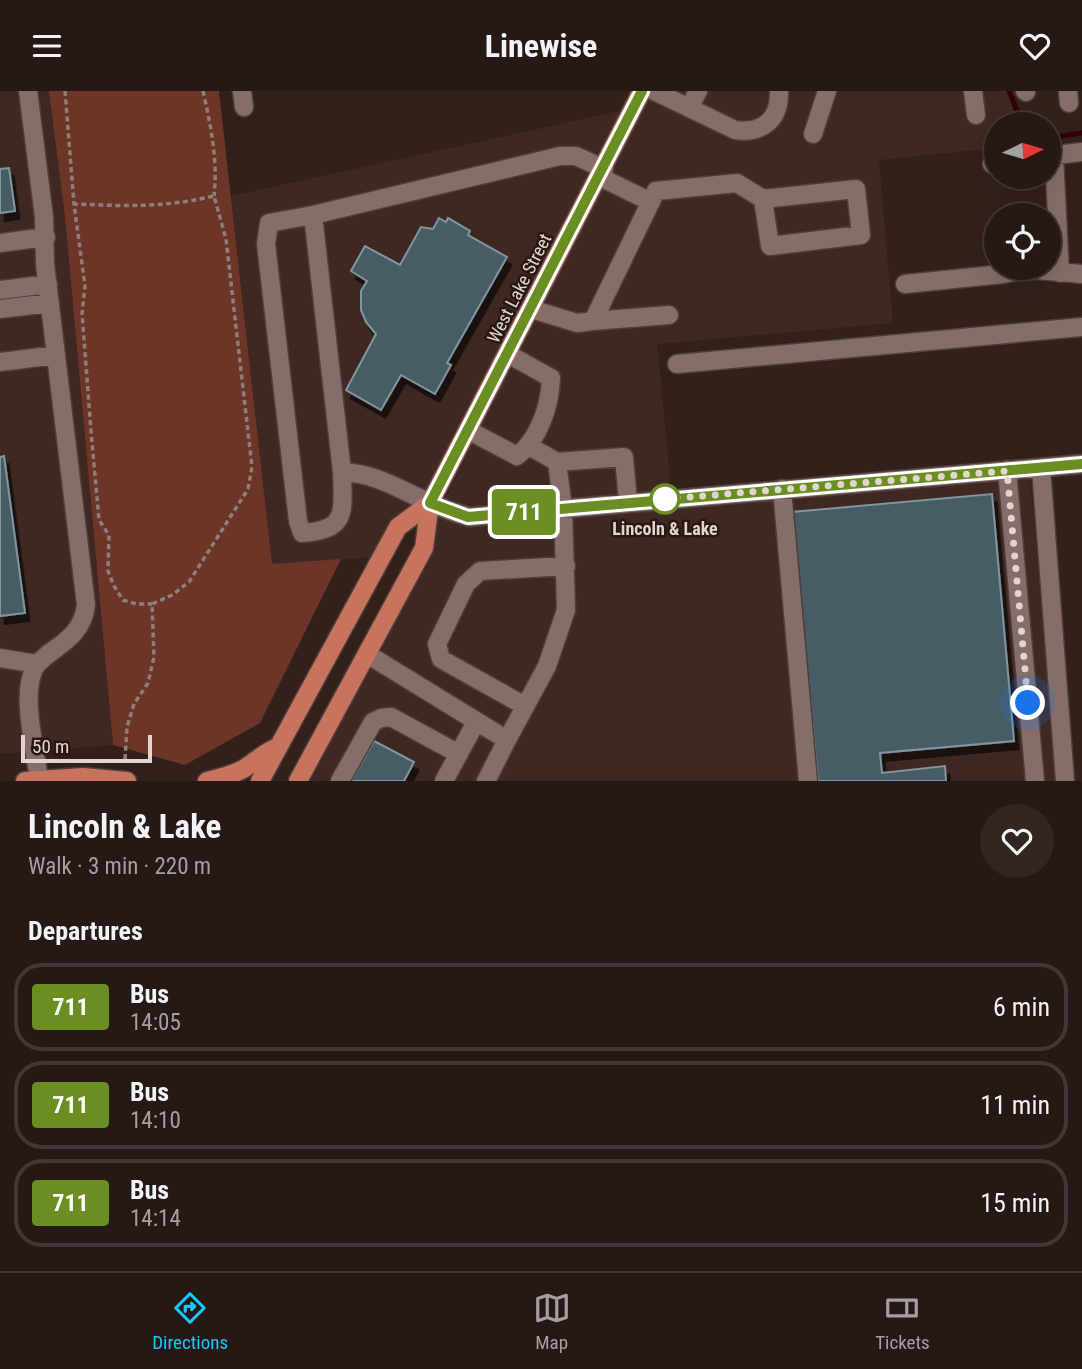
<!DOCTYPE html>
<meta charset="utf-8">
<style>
:root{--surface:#261814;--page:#322522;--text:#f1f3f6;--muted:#a4a0a0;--line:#423734;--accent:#15cafb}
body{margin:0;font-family:"Roboto Condensed",sans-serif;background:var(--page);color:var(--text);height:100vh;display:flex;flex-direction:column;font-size:26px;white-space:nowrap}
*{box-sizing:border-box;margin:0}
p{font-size:23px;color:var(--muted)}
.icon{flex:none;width:38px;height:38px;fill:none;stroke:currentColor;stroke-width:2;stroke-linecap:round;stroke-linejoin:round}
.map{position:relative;height:690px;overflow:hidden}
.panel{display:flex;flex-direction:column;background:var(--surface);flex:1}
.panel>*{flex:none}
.badge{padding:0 14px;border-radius:5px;font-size:24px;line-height:46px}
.needle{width:46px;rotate:85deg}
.buttons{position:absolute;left:984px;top:21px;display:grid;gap:14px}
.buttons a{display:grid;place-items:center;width:77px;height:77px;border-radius:50%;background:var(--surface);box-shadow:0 7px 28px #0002,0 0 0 2px var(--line);font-size:35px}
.scale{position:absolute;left:21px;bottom:18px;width:131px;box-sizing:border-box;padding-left:7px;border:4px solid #e1d4d1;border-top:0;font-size:19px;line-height:24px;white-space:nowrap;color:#e1d4d1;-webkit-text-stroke:5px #281712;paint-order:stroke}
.you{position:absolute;width:35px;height:35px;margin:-18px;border:5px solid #fff;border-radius:50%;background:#1a73e8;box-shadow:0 0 0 10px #1a73e833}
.map>.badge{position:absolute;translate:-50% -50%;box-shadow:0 0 0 4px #fff}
h2{padding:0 28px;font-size:26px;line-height:63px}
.round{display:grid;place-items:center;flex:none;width:74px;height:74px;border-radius:37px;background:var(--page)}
.headline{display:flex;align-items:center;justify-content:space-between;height:119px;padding:0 28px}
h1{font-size:33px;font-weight:700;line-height:52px}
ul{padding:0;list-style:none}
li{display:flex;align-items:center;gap:21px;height:88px;margin:0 14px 10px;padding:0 14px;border:4px solid var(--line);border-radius:28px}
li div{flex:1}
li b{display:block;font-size:26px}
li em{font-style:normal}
li .badge{min-width:77px;font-weight:700;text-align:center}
header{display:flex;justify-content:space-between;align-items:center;height:91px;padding:0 28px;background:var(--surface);font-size:32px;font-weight:700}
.dock{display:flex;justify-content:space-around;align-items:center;height:98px;border-top:2px solid var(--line);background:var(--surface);font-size:19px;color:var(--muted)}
.dock a{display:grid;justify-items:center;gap:4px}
.dock .selected{color:var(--accent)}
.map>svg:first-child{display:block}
</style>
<header><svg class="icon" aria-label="menu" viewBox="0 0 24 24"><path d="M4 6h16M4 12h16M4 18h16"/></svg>Linewise<svg class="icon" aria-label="heart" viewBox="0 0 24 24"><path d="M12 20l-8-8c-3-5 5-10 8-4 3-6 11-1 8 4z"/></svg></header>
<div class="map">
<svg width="1082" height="690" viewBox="0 0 1082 690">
<defs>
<filter id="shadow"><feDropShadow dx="4.5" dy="8" stdDeviation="0" flood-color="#0009"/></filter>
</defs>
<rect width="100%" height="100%" fill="#32201b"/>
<path fill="#402822" d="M0,0H49L65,126L113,654L0,663Z
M647,0H1013L1016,33H996V57L879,69L893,232L657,253L673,416L1030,386L1056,690H306Z
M624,19L429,404L375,466L272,474L231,105Z"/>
<path fill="#6c3528" d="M49,0H219L272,473L341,468L260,632L185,674L113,654L65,126Z"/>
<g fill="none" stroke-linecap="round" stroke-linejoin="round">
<path stroke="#300300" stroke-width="5" d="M1009,0L1022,33
M1048,47L1082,42"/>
</g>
<path fill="#465c65" stroke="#7f96a0" stroke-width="2" filter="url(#shadow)" d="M9,77L15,120L0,122V78Z
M439,127L446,131L448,127L470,140L468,144L507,166L447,272L451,274L435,303L401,284L381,319L346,299L376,243L366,231L361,219V200L367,190L351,180L365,155L400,174L421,136L433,138Z
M4,365L25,522L0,525V366Z
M992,403L1014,650L880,662L882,682L945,675L946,690H818L792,421Z
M374,650L414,671L404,690H351Z"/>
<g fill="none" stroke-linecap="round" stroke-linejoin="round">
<g stroke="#4d3e3b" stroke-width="21">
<path id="minor" d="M28,0L44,126L45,173L86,514C83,540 66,550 47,564C43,568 38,571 35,576C20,604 36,659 39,690
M242,0L244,16
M654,0L735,39C763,43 780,28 779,0
M973,0L976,24
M1025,0L1026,1
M1068,0L1069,12
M689,17L698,0
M813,43L827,0
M1048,65L1082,61
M1054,65L1060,182
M992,73L996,72
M604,78L576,65H560L313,124L342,381C379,383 399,399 431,412C443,418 456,422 469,426L1082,373
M600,86L651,111
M313,124L269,132L266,153L298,430L302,442C348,439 343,421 342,381
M0,152L46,146
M905,193L1003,183L1026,178L1082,183
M0,199L48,193
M0,218L50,212
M531,218L577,232L593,230L656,100L737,92L763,108L770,155L861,144L856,98L763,108
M593,230L669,224
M0,271L56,264
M677,273L1082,236
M468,339L517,365C539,348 550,315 551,287L508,263
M557,371L624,366L628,411
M1041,377L1065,690
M1007,379L1035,690
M782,398L808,690
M367,563L507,649L486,690
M0,567L37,573
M525,615L441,568L437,553L466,493L480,480L566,475
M507,649L547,575L566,519L563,417L557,371L529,355
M340,690L373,631L381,627L391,626L459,663
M444,690L476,631"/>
</g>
<g stroke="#4d3e3b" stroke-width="21">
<path id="major" d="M25,690L83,686L127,690
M207,690C220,687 233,684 245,677C256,670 265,661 278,656
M260,690L398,436L430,412
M298,690L424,457L430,412L642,0"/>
</g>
<path stroke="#8e7f7b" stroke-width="3.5" stroke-dasharray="5 3.5" stroke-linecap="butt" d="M65,0L74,113
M203,0C211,36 218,69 214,105
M125,668L127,636L134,613L148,592L154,566L152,513L172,504L189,491L248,398L252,376L226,148L214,105C163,117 125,115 74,113L85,195L82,222L91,340L99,429L109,444L108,480L114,495L123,509L136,513H152"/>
<use href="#minor" stroke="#856e69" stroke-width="18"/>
<use href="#major" stroke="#c7735e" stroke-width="18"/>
</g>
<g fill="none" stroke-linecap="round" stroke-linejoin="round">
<g stroke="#fff" stroke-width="16">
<path id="line" d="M642,0L430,412L468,426L1082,373"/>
</g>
<use href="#line" stroke="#6b8e23" stroke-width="10"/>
<path stroke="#e1d4d1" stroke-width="7" stroke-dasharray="0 12.6" d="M665,408L1007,380L1028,612"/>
</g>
<circle fill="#fff" stroke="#6b8e23" stroke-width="3.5" cx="665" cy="408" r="14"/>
<g text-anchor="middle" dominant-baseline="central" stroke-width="5" stroke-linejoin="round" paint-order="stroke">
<g font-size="18" fill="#e1d4d1" stroke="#281712">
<text transform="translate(519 197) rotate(-63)">West Lake Street</text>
</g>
<g font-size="18" font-weight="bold" fill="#e1d4d1" stroke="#281712">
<text x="665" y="437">Lincoln &amp; Lake</text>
</g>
</g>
</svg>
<div class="buttons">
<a><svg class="needle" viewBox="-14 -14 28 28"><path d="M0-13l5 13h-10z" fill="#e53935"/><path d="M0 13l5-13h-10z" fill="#a4a0a0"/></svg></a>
<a><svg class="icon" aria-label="locate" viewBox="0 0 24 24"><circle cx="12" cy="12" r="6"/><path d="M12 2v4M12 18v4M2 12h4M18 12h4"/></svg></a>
</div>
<div class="scale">50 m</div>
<div class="you" style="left:1028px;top:612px"></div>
<b class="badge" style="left:524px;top:421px;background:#6b8e23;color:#fff">711</b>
</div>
<section class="panel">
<div class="headline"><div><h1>Lincoln &amp; Lake</h1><p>Walk · 3 min · 220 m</p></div><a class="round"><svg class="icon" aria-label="heart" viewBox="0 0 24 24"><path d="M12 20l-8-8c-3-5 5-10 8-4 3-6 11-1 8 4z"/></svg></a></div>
<h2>Departures</h2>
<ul>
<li><span class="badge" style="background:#6b8e23;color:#fff">711</span><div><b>Bus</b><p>14:05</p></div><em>6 min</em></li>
<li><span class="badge" style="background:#6b8e23;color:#fff">711</span><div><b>Bus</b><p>14:10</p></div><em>11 min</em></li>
<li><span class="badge" style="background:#6b8e23;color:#fff">711</span><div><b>Bus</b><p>14:14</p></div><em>15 min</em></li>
</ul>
</section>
<nav class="dock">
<a class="selected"><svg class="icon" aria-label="directions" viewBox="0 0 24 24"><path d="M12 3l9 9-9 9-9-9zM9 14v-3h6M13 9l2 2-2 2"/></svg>Directions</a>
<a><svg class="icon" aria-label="map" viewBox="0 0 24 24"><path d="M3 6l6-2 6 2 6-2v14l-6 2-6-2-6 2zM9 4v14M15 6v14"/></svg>Map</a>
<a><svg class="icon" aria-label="tickets" viewBox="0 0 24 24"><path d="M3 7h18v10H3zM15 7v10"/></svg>Tickets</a>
</nav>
